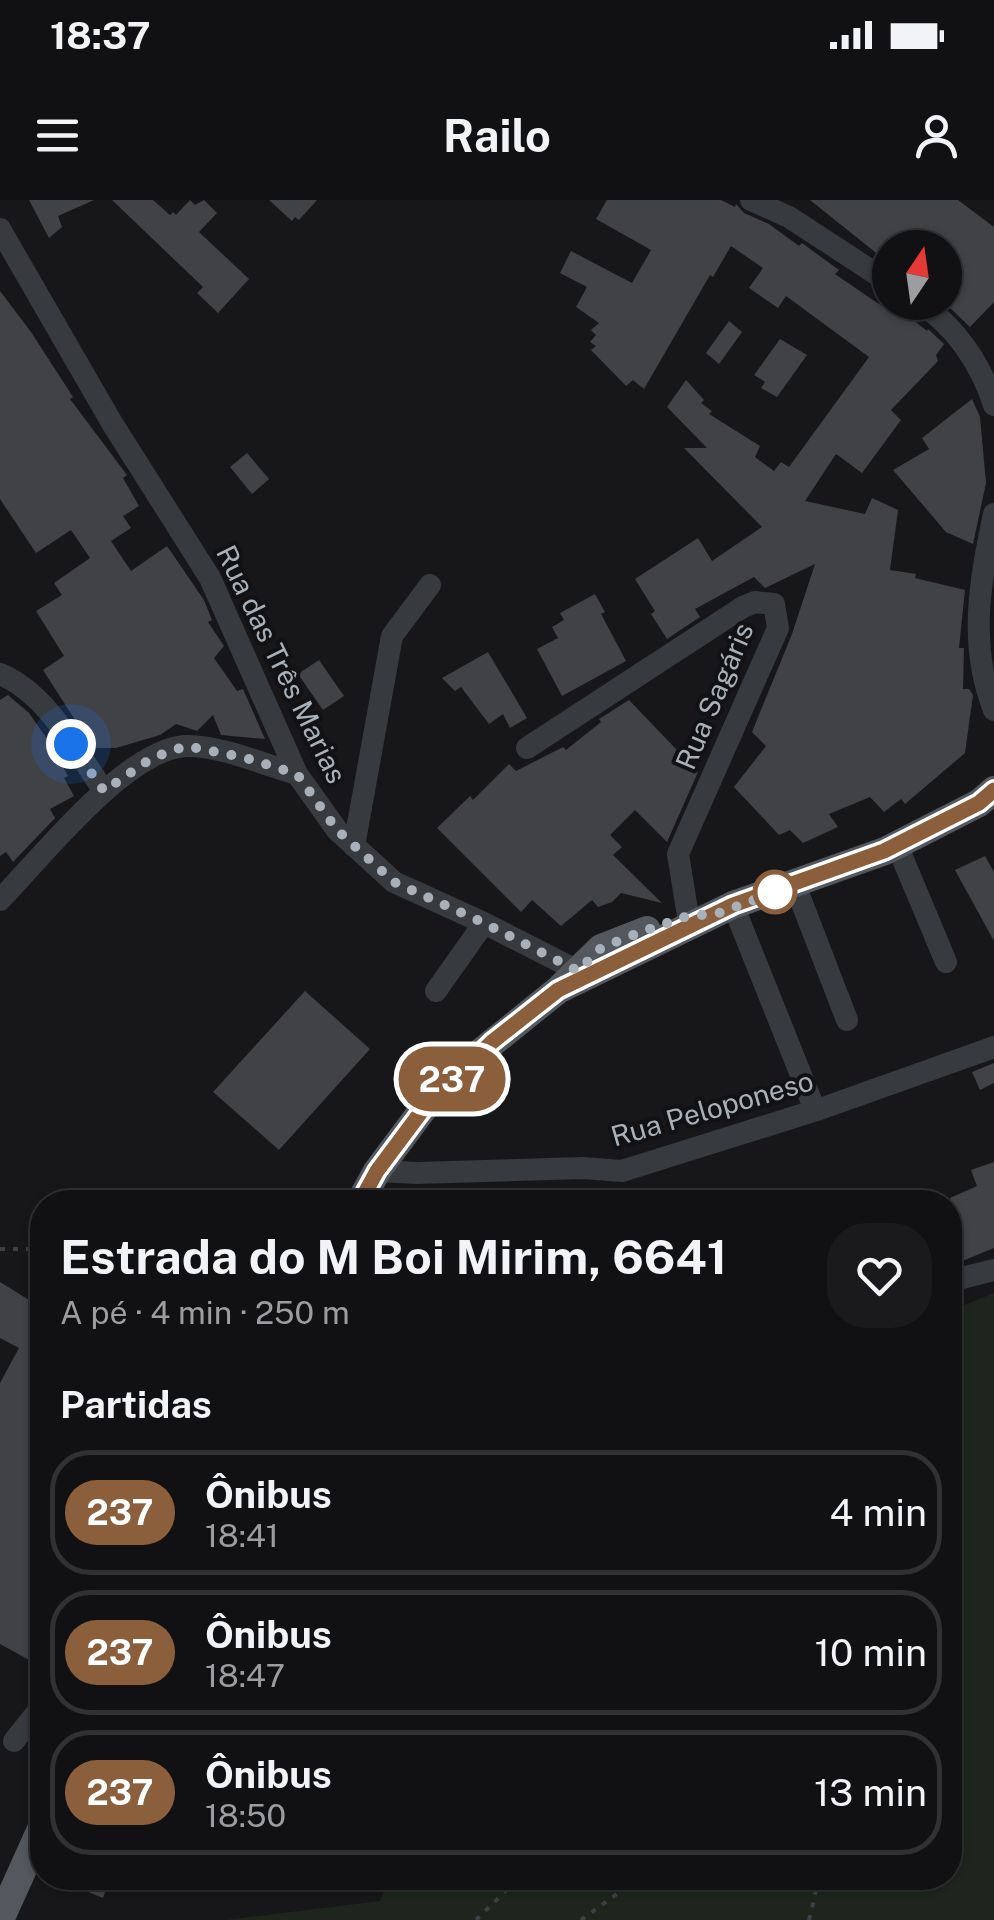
<!DOCTYPE html>
<html lang="pt">
<meta charset="utf-8">
<style>
:root{--surface:#111113;--page:#1a1a1c;--text:#f1f3f6;--muted:#9c9da0;--line:#303133}
body{margin:0;font-family:"Public Sans",sans-serif;background:var(--page);color:var(--text);height:100vh;display:flex;flex-direction:column;font-size:38px;white-space:nowrap}
*{box-sizing:border-box;margin:0}
p{font-size:32px;color:var(--muted)}
.icon{flex:none;width:55px;height:55px;fill:none;stroke:currentColor;stroke-width:2;stroke-linecap:round;stroke-linejoin:round}
.map{position:relative;flex:1;overflow:hidden}
.panel{position:absolute;left:30px;top:990px;width:932px;height:700px;display:flex;flex-direction:column;background:var(--surface);border-radius:40px;box-shadow:0 2px 8px #0004,0 0 0 2px var(--line)}
.panel>*{flex:none}
.badge{padding:0 20px;border-radius:32px;font-size:35px;line-height:65px}
.needle{width:65px;rotate:13deg}
.controls{position:absolute;left:872px;top:30px;display:grid;gap:20px}
.controls a{display:grid;place-items:center;width:90px;height:90px;border-radius:50%;background:var(--surface);box-shadow:0 2px 8px #0004,0 0 0 2px var(--line);font-size:50px}
.you{position:absolute;width:50px;height:50px;margin:-25px;border:8px solid #fff;border-radius:50%;background:#1a73e8;box-shadow:0 0 0 15px #1a73e833}
.map>.badge{position:absolute;translate:-50% -50%;box-shadow:0 0 0 5px #fff}
h2{padding:0 30px;font-size:38px;line-height:90px}
.round{display:grid;place-items:center;flex:none;width:105px;height:105px;border-radius:40px;background:var(--page)}
.head{display:flex;align-items:center;justify-content:space-between;height:170px;padding:0 30px}
h1{font-size:48px;font-weight:700;line-height:75px}
ul{padding:0;list-style:none}
li{display:flex;align-items:center;gap:30px;height:125px;margin:0 20px 15px;padding:0 10px;border:5px solid var(--line);border-radius:40px}
li div{flex:1}
li b{display:block;font-size:38px}
li em{font-style:normal}
li .badge{min-width:110px;font-weight:700;text-align:center}
.status{display:flex;justify-content:space-between;align-items:center;height:70px;padding:0 50px;background:var(--surface);direction:ltr}
.status svg{height:28px;fill:currentColor}
header{display:flex;justify-content:space-between;align-items:center;height:130px;padding:0 30px;background:var(--surface);font-size:45px;font-weight:700}
.map>svg:first-child{display:block}
</style>
<div class="status"><b>18:37</b><svg viewBox="0 0 49 12"><path d="M0 12V9h3v3zM5 12V6h3v6zM10 12V3h3v9zM15 12V0h3v12zM26 1h20v11H26zM47 4h2v5h-2z"/></svg></div>
<header><svg class="icon" aria-label="menu" viewBox="0 0 24 24"><path d="M4 6h16M4 12h16M4 18h16"/></svg>Railo<svg class="icon" aria-label="person" viewBox="0 0 24 24"><circle cx="12" cy="8" r="4"/><path d="M4 21q1-7 8-7t8 7"/></svg></header>
<div class="map">
<svg width="994" height="1720" viewBox="0 0 994 1720">
<rect width="100%" height="100%" fill="#171719"/>
<path fill="#1d251c" d="M994,1093V1720H226L380,1701L390,1678H950V1111Z"/>
<path fill="#414246" d="M29,0H94L58,16L62,27L49,38Z
M112,0H153L170,15L173,12L176,15L190,0L195,5L204,0L217,13L199,32L249,79L218,113L197,93L203,87Z
M269,0H317L299,20L295,17L292,21Z
M607,0H721L735,7L736,4L744,13L769,24L799,46L802,43L839,70L835,74L867,96L887,109L892,103L927,131L928,129L944,144L936,155L938,161L891,210L901,220L862,273L836,254L805,301L865,314L872,298L898,310L890,370L916,374L915,378L965,390L959,448H964L963,489H969L973,495L965,553L905,604L901,599L884,612L870,597L829,614L838,627L803,643L790,630L779,635L734,587L766,546L752,532L792,434L815,364L765,388L754,377L695,409L700,417L667,439L651,414L655,411L635,379L698,338L712,361L762,327L684,248H707L667,207L686,180L704,200L701,203L712,211L709,214L760,246L755,257L774,271L781,262L789,267L869,157L786,96L778,108L749,88L763,68L731,46L713,77L710,75L644,189L633,180L626,186L591,150L596,146L590,142L596,135L591,130L599,123L576,107L587,87L560,73L571,51L632,83L651,50L596,19Z
M810,0H958L994,27V102L970,127L945,103V48H890V64Z
M0,91L31,132L73,197L70,199L127,275L123,278L139,306L123,316L131,328L111,341L131,371L167,346L204,400L212,420L208,422L224,446L214,458L237,491L243,489L265,539L221,535L213,515L197,531L176,524L160,535L116,548H93L43,470L64,456L36,411L62,395L54,383L90,358L71,330L36,353L0,299Z
M729,121L742,132L719,164L706,153Z
M780,139L807,155L777,197L761,188L765,182L754,175Z
M972,199L980,217L986,283L973,344L946,332L893,270L929,249L922,238Z
M247,253L269,279L252,294L230,267Z
M595,394L605,412L601,414L626,461L562,496L537,449L558,438L552,427L564,420L560,413Z
M488,452L527,518L510,528L503,514L489,524L461,487L455,491L442,478Z
M319,460L344,496L323,510L298,474Z
M8,495L29,513L50,543L68,576L64,578L74,596L50,609L55,618L13,662L6,652L0,656V500Z
M629,500L698,572L667,642L635,610L610,635L622,647L613,655L662,703L621,693L612,702L598,707L592,700L561,726L532,700L521,712L437,628L470,596L473,600L509,564L516,571L563,547L566,550L601,522L599,519Z
M985,656L994,672V741L955,670Z
M305,791L370,849L279,950L213,892Z
M994,863V883L980,890L972,872Z
M994,962V1048L950,1066V998L977,986L971,970Z
M0,1082L42,1108V1190L37,1201L42,1204V1467L0,1444V1183L19,1148L0,1138Z
M53,1678H110L103,1698Z"/>
<g fill="none" stroke-linecap="round" stroke-linejoin="round">
<path stroke="#3d4145" stroke-width="4" stroke-dasharray="5 8" stroke-linecap="butt" d="M0,1049H42
M476,1720L519,1678
M581,1720L639,1678
M809,1720L819,1678"/>
<path stroke="#373a3e" stroke-width="22" d="M751,0L789,17L890,83
M0,29L112,223L210,378L297,574L337,630L394,682L484,723L578,771
M919,102C957,128 980,162 994,205
M994,314C980,381 968,444 994,510
M0,474C48,494 76,551 104,591
M527,548L743,407L755,402L774,404L778,428L678,654L688,716
M897,645L946,762
M354,646L392,436L430,385
M795,685L847,820
M0,700C41,658 126,549 186,546C219,545 265,565 297,574
M733,705L815,910
M436,791L484,723
M377,971L417,973L583,968L622,971L820,909L994,847
M950,1081L994,1070
M14,1541L42,1506"/>
<path stroke="#53585e" stroke-width="28" d="M558,790L733,705L885,651L979,603L994,590
M360,1002L377,971L427,904L481,852L558,790L601,748L647,730
M0,1720L42,1627"/>
</g>
<g fill="none" stroke-linecap="round" stroke-linejoin="round">
<g stroke="#fff" stroke-width="22">
<path id="line" d="M360,1002L377,971L427,904L492,842L558,790L733,705L884,651L979,603L994,590"/>
</g>
<use href="#line" stroke="#8b5e3c" stroke-width="15"/>
<path stroke="#a8b1ba" stroke-width="10" stroke-dasharray="0 18" d="M71,544L104,591L152,558L186,546L246,558L297,574L337,630L394,682L484,723L578,771L601,748L641,732L688,716L716,714L784,689L775,692"/>
</g>
<circle fill="#fff" stroke="#8b5e3c" stroke-width="5" cx="775" cy="692" r="20"/>
<g text-anchor="middle" dominant-baseline="central" stroke-width="8" stroke-linejoin="round" paint-order="stroke">
<g font-size="28" fill="#a8b1ba" stroke="#121214">
<text transform="translate(282 464) rotate(64)">Rua das Três Marias</text>
<text transform="translate(714 496) rotate(-67)">Rua Sagáris</text>
<text transform="translate(712 908) rotate(-16)">Rua Peloponeso</text>
</g>
</g>
</svg>
<div class="controls">
<a><svg class="needle" viewBox="-14 -14 28 28"><path d="M0-13l5 13h-10z" fill="#e53935"/><path d="M0 13l5-13h-10z" fill="#9c9da0"/></svg></a>
</div>
<div class="you" style="left:71px;top:544px"></div>
<b class="badge" style="left:452px;top:879px;background:#8b5e3c;color:#fff">237</b>
<section class="panel">
<div class="head"><div><h1>Estrada do M Boi Mirim, 6641</h1><p>A pé · 4 min · 250 m</p></div><a class="round"><svg class="icon" aria-label="heart" viewBox="0 0 24 24"><path d="M12 20l-8-8c-3-5 5-10 8-4 3-6 11-1 8 4z"/></svg></a></div>
<h2>Partidas</h2>
<ul>
<li><span class="badge" style="background:#8b5e3c;color:#fff">237</span><div><b>Ônibus</b><p>18:41</p></div><em>4 min</em></li>
<li><span class="badge" style="background:#8b5e3c;color:#fff">237</span><div><b>Ônibus</b><p>18:47</p></div><em>10 min</em></li>
<li><span class="badge" style="background:#8b5e3c;color:#fff">237</span><div><b>Ônibus</b><p>18:50</p></div><em>13 min</em></li>
</ul>
</section>
</div>
